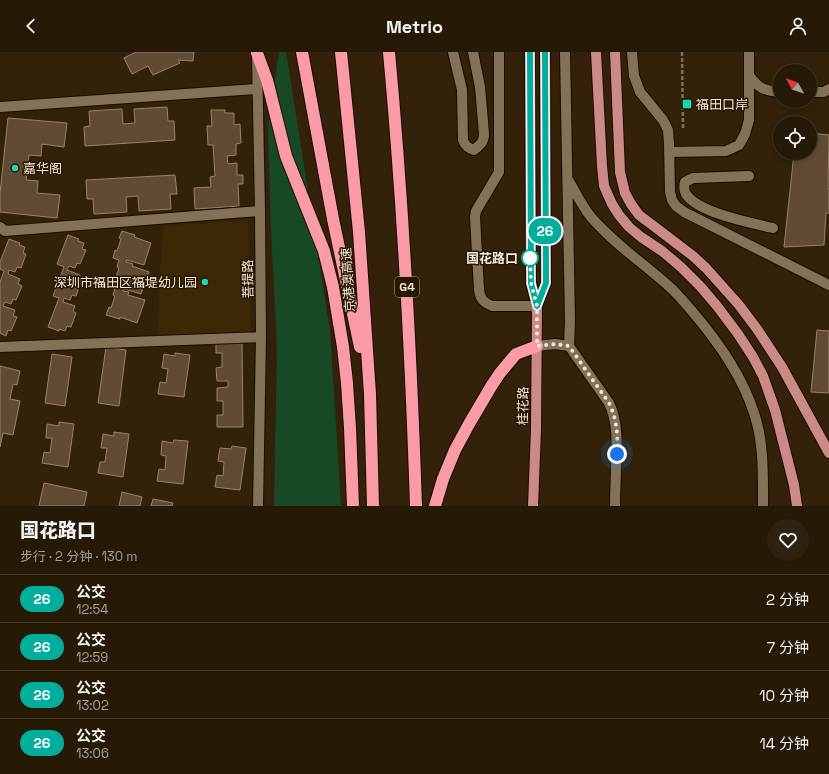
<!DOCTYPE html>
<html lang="zh">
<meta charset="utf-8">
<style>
:root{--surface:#261a07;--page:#2e2311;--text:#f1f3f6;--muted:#a4a19b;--line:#423828}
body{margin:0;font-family:"Space Grotesk","Noto Sans SC",sans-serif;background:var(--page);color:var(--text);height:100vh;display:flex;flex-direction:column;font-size:15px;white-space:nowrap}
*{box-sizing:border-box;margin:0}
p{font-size:13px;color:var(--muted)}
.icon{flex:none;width:22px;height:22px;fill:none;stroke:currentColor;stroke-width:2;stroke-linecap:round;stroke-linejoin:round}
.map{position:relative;height:454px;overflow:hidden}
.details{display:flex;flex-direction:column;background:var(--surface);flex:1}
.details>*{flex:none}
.badge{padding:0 8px;border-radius:13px;font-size:14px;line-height:26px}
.needle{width:26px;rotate:310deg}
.buttons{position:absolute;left:773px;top:12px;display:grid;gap:8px}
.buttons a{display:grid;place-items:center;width:44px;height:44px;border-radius:50%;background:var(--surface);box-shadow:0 2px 6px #0003,0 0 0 1px var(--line);font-size:20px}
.you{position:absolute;width:20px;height:20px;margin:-10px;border:3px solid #fff;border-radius:50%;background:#1a73e8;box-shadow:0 0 0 6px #1a73e833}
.map>.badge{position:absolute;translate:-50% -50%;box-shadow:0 0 0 2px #fff}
.round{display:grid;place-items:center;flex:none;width:42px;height:42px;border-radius:21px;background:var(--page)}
.headline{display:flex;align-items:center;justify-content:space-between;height:68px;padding:0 20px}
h1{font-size:19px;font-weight:800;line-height:30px}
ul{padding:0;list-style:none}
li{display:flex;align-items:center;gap:12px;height:48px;padding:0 20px;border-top:1px solid var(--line)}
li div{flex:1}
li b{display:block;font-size:15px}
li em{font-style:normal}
li .badge{min-width:44px;font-weight:700;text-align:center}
header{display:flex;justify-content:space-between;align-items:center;height:52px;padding:0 20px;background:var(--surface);font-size:18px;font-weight:800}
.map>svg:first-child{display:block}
</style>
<header><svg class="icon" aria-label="back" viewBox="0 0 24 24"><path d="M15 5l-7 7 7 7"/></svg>Metrio<svg class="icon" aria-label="person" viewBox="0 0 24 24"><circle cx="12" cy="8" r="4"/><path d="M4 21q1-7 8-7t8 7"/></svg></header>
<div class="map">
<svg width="829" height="454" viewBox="0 0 829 454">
<rect width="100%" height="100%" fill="#332209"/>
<path fill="#3c2706" d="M248,168L251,285L157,288L163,174Z"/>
<path fill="#184927" d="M279,0H286L330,278L341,454H274L277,297L271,176L268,76Z"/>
<path fill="#614b34" stroke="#9a8269" d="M136,0H194L193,9L178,8L180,11L153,23L148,14L132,22L124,6Z
M167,55L168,69H174L175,88L85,94L84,75L90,74L89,59L122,57L123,72L135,71L134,57Z
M211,58H225V61H234V73L240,72L241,91L236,92V103L227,104L228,112L237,111V123H243V132H238L239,154L195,157L194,136L211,135L210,125L215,124L213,93H208L207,74H212Z
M8,66L67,71L64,95L42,92L41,104L29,103L26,128L38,129L37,141L60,143L57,166L0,160V141Z
M810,81L829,83L828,137H829V161H826L824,193L784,195L794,101H810Z
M175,123L177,142H170L171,157L139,159L138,144L126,145L127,160L94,162L93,147H87L86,128Z
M122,179L135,183L134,185L151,191L144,213L127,208L126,210L133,212L132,214L149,220L141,242L124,237L123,239L129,240L128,243L145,248L137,271L120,265V267L106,263L109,255L111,256L115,244L113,243L115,236L110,235L113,227L115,228L119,216L117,215L119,208L113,206L115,198L117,199L121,187L119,186Z
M68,183L79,187L78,189L84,191L82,197L86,198L80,212L77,211L75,216L69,214L67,218L80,223L78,228L81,229L76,244L72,243L70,248L64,246L63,250L75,254L73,259L76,261L71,275L67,274L65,279L59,277V279L48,275L59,246L53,244L64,215L57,212Z
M9,187L20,191L19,193L25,195L23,201L26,202L21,216L17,215L15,220L9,218L8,222L20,227L18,232L22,234L16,248L13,247L11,252L5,250L3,254L15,258L13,264L17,265L11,279L8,278L6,284L0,281V230L4,219L0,217V210Z
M817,278L829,279V341L811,340Z
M242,289L243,375H217V363H223V349H217V336L228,335V329H217L216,316L222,315V301H216V290Z
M106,295L126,298L119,354L98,351Z
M175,301L190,303L184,345L158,342L160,330L166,331L168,317L162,316L164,302L175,304Z
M52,302L72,305L65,354L45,351Z
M0,314L20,319L17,333L13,332L10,347L20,349L13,383L3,381L0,395Z
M59,370L74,372L68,415L42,411L44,400L50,401L52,386H46L47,372L59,374Z
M114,380L129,382L123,425L98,421L100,410H105L107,396H101L103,382L114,384Z
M174,388L188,389L183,432L157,429L159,417L165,418L166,404L161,403L162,389L173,391Z
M232,394L246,396L240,438L215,435L217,423L223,424L224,410L218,409L220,396L231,397Z
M44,431L87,440L84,454H39Z
M122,440L142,445L140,454H119Z
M153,447L173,451L172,454H151Z"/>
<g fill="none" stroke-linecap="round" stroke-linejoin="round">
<g stroke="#1b0b00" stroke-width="12">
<path id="minor" d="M453,0L462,38L463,88C465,94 468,96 474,98C480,93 484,90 484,82L480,35L473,0
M499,0V120L476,159L475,165L479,237C480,247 483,250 492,254H537
M565,0L570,269L569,294L609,351C618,370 617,391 616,413C616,427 615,440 615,454
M632,0L634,24L640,40L663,68L668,78L669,91L670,140L672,148L676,154L684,160L829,233
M257,6L260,159L261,285L258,454
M749,23C758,36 764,39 780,40
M810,40H824L829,37
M0,55L257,37
M669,100L726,99L739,93L745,82L749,68V0
M749,124L693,126L685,130C684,134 684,139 686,142C698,161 752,171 773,176
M569,129C576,141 582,154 591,165C615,193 646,213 673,238C679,244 685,251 691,258C716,287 742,323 754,361C764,390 763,423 763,454
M0,175L5,179L260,159
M537,294L555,292L569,294
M0,295L261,285"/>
</g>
<g stroke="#1b0b00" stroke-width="12">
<path id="major" d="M530,0L531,231L537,254L536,377L533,454
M596,0L602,114L604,134L612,152L619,163L629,175L641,185L662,199L681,215L700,234L717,254L738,282L753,305L763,324L775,358L794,433L797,454
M615,0L620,120L625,141L631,152L639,163L651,172L693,204L706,216L739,253L757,277L782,315L829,401
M537,254L546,231L545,0"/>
</g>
<g stroke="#1b0b00" stroke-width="14">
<path id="highway" d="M302,0L333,167L360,295
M341,0L359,180L370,342L373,454
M389,0C403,151 411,303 416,454
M257,1L267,28L286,104L324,199L333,235L343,295L347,331L350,376L353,454
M435,454L443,427L455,398L469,372L492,333L500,321L516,302L537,294"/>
</g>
<path stroke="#7e6f5a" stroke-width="2.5" stroke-dasharray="4 2" stroke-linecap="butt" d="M682,0L683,76"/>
<use href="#minor" stroke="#857157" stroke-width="10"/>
<use href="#major" stroke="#cc8a86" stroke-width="10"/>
<use href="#highway" stroke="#fb9ba5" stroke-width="12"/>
</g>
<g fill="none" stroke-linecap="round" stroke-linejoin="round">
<g stroke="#fff" stroke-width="9">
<path id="line" d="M530,0L531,231L537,254L546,231L545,0"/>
</g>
<use href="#line" stroke="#01ad9c" stroke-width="6"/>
<path stroke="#f5e9db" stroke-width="4" stroke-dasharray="0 7.2" d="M530,206V201L531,231L537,254V294L555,292L569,294L609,351C617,367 618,384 617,402"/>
</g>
<g fill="#1ed5b1" stroke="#291801" stroke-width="1.5">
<rect x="682" y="47" width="10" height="10" rx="2"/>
<circle cx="15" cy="116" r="4"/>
<circle cx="205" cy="230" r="4"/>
</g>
<circle fill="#fff" stroke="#01ad9c" stroke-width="2" cx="530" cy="206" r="8"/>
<g text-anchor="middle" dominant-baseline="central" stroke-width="3" stroke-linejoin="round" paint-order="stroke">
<rect fill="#291801" stroke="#b8aa9a" stroke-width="1" x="395" y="225" width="24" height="20" rx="3"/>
<g font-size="12" font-weight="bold" fill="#f5e9db">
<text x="407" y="235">G4</text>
</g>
<g font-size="13" fill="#f5e9db" stroke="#291801" text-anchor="start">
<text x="696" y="52">福田口岸</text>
<text x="23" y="116">嘉华阁</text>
<text x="197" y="230" text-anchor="end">深圳市福田区福堤幼儿园</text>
</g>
<g font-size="13" font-weight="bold" fill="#f5e9db" stroke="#291801" text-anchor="end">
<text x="518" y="206">国花路口</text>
</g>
<g font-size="13" fill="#f5e9db" stroke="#291801">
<text transform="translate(248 227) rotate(-91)">菩提路</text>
<text transform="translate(348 228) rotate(-94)">京港澳高速</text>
<text transform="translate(523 354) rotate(-89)">桂花路</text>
</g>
</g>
</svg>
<div class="buttons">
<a><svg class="needle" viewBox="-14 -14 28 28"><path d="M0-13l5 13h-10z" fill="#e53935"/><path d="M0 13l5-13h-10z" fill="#a4a19b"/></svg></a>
<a><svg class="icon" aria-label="locate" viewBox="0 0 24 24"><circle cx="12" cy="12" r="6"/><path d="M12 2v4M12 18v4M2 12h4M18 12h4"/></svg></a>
</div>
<div class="you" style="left:617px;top:402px"></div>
<b class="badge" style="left:545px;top:179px;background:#01ad9c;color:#fff">26</b>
</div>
<section class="details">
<div class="headline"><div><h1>国花路口</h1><p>步行 · 2 分钟 · 130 m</p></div><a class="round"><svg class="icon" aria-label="heart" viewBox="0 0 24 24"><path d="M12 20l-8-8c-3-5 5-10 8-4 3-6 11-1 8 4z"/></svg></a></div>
<ul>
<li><span class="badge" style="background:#01ad9c;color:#fff">26</span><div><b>公交</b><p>12:54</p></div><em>2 分钟</em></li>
<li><span class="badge" style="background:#01ad9c;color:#fff">26</span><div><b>公交</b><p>12:59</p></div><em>7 分钟</em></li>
<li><span class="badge" style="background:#01ad9c;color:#fff">26</span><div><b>公交</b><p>13:02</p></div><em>10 分钟</em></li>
<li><span class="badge" style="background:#01ad9c;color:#fff">26</span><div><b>公交</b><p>13:06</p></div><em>14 分钟</em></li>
</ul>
</section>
